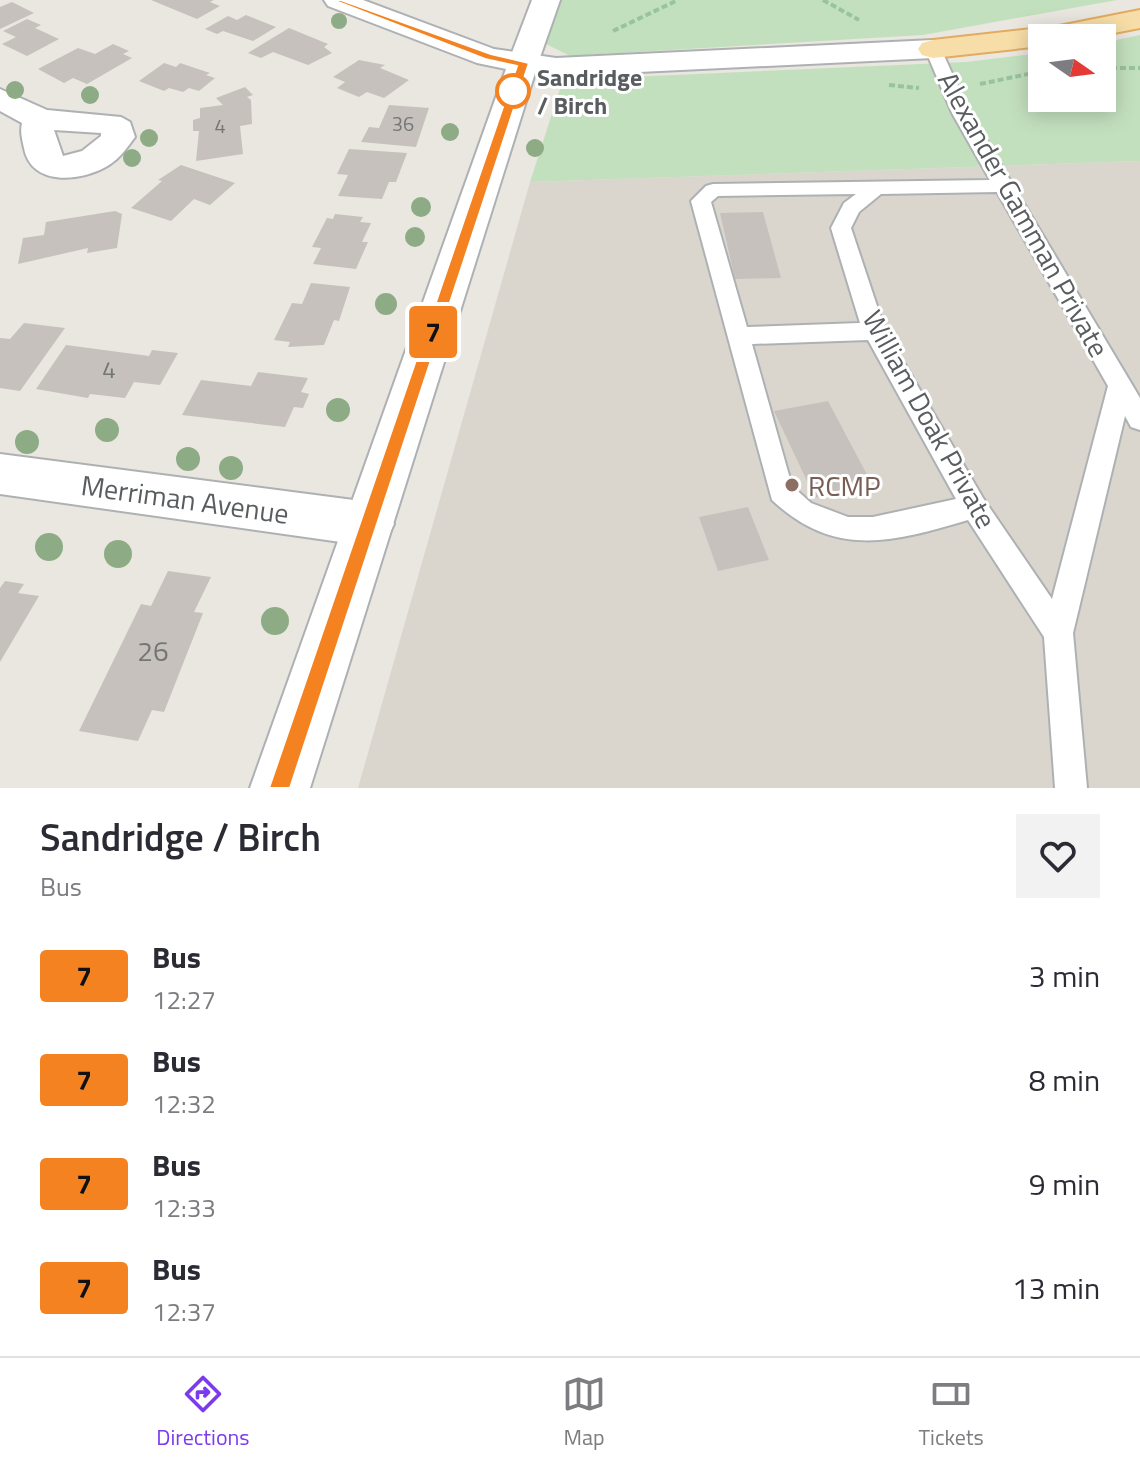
<!DOCTYPE html>
<style>
:root{--surface:#fff;--page:#f2f2f3;--text:#2b2b33;--muted:#7c7c81;--line:#e1e1e2;--accent:#7c3aed}
body{margin:0;font-family:"Titillium Web",sans-serif;background:var(--page);color:var(--text);height:100vh;display:flex;flex-direction:column;font-size:30px;white-space:nowrap}
*{box-sizing:border-box;margin:0}
p{font-size:26px;color:var(--muted)}
.icon{flex:none;width:44px;height:44px;fill:none;stroke:currentColor;stroke-width:2;stroke-linecap:round;stroke-linejoin:round}
.map{position:relative;height:788px;overflow:hidden}
.sheet{display:flex;flex-direction:column;background:var(--surface);flex:1}
.sheet>*{flex:none}
.badge{padding:0 16px;border-radius:6px;font-size:28px;line-height:52px}
.needle{width:52px;rotate:104deg}
.fabs{position:absolute;left:1028px;top:24px;display:grid;gap:16px}
.fabs a{display:grid;place-items:center;width:88px;height:88px;border-radius:0px;background:var(--surface);box-shadow:0 4px 20px #0003;font-size:40px}
.map>.badge{position:absolute;translate:-50% -50%;box-shadow:0 0 0 4px #fff}
.round{display:grid;place-items:center;flex:none;width:84px;height:84px;border-radius:0px;background:var(--page)}
.summary{display:flex;align-items:center;justify-content:space-between;height:136px;padding:0 40px}
h1{font-size:38px;font-weight:600;line-height:60px}
ul{padding:0;list-style:none}
li{display:flex;align-items:center;gap:24px;height:104px;padding:0 40px}
li div{flex:1}
li b{display:block;font-size:30px}
li em{font-style:normal}
li .badge{min-width:88px;font-weight:700;text-align:center}
.menu{display:flex;justify-content:space-around;align-items:center;height:112px;border-top:2px solid var(--line);background:var(--surface);font-size:22px;color:var(--muted)}
.menu a{display:grid;justify-items:center;gap:4px}
.menu .current{color:var(--accent)}
.map>svg:first-child{display:block}
</style>
<div class="map">
<svg width="1140" height="788" viewBox="0 0 1140 788">
<rect width="100%" height="100%" fill="#eae6e0"/>
<path fill="#dad6ce" d="M1140,161V788H358L530,182Z"/>
<path fill="#c3e0be" d="M530,0H1117L923,35L570,56L520,31Z
M1140,35V161L530,182L560,89L585,79L966,62L1042,53V98H1102V43Z"/>
<path fill="#c6c1bc" d="M151,0H214L210,2L220,6L197,19Z
M12,2L34,13L0,29V7Z
M246,15L276,27L253,41L223,31L217,34L205,29L228,16L237,20Z
M27,19L41,25L35,28L59,39L27,56L2,44L16,37L3,31Z
M289,28L328,44L324,47L332,53L308,65L273,52L261,58L248,53Z
M113,44L129,51L123,54L132,58L87,84L73,78L64,83L38,69L78,48L95,54Z
M359,60L385,65L380,68L409,80L384,98L367,92L359,97L337,88L345,82L333,77Z
M164,63L176,67L180,63L210,73L206,75L215,78L199,91L189,88L183,92L169,88L164,91L139,81Z
M245,87L253,95L247,97L251,100L252,124L240,126L243,154L196,161L199,131H193V120L200,118V108L223,105L216,98Z
M389,105L429,108L416,147L361,142L369,127L379,128Z
M349,149L407,153L396,182H389L382,199L338,196L348,175L337,174Z
M181,165L235,183L210,205L194,199L171,221L131,208L162,181L158,180Z
M115,211L122,214L117,248L87,253L88,248L18,264L23,238L44,235L46,222Z
M763,212L781,278L735,279L720,213Z
M335,214L363,217L360,222L371,223L362,242H368L356,269L313,264L321,248L312,247L327,218L333,219Z
M311,283L350,287L339,321L334,320L324,345L288,347L290,342L274,340L292,303L302,304Z
M24,323L65,328L20,391L0,388V338L10,339Z
M66,345L149,356L152,350L178,353L160,385L134,382L125,398L90,394L88,398L36,389Z
M258,372L308,378L301,392L309,394L303,408L294,407L285,427L182,415L201,380L251,386Z
M828,401L873,486L815,498L774,411Z
M748,507L769,560L718,571L699,517Z
M168,571L211,577L194,612L203,613L164,712L152,710L138,741L79,731L141,604L151,606Z
M5,581L24,584L18,593L39,596L0,662V588Z"/>
<g fill="none" stroke-linecap="round" stroke-linejoin="round">
<g stroke="#aeb1b4" stroke-width="4">
<path id="lane" d="M933,44L941,49L970,113L1140,398V430L1131,427L1125,416L1073,633L1087,788H1055L1044,637L968,520C893,542 835,559 772,500L691,201L706,186L713,184L990,180L952,113L925,49ZM997,192L1108,386L1052,599L983,498L885,330L851,228L859,212L881,194ZM856,194L844,203L831,228L860,323L747,327L711,202L718,196ZM868,340L956,499L873,517H848L811,503L792,486L752,344Z"/>
</g>
<g stroke="#aeb1b4" stroke-width="4">
<path id="street" d="M532,0H560L538,63L534,69H512L508,63Z
M0,89L47,110L121,117L130,122L135,137C127,148 120,158 109,165C82,182 31,187 24,148C22,139 20,132 22,123L0,111ZM54,130L101,133V136L82,151L63,156Z
M0,454L369,502L386,508L394,524L386,540L369,546L0,494Z"/>
</g>
<g stroke="#adb1b4" stroke-width="4">
<path id="secondary" d="M324,0H363L494,49L556,58L933,40L944,43L948,49L944,55L933,58L556,76L535,73L310,788H250L506,69L477,63L328,6Z"/>
</g>
<g stroke="#e3ab60" stroke-width="4">
<path id="primary" d="M1140,10V28L1088,38H1042V46L933,58L922,55L918,49L922,43L933,40L1059,26Z"/>
</g>
<path stroke="#99c39e" stroke-width="4" stroke-dasharray="6 3" stroke-linecap="butt" d="M823,0L859,20
M613,31L678,0
M1102,68H1140
M980,84L1033,73
M889,85L919,88"/>
<use href="#lane" fill="#fff" fill-rule="evenodd"/>
<use href="#street" fill="#fff" fill-rule="evenodd"/>
<use href="#secondary" fill="#fff" fill-rule="evenodd"/>
<use href="#primary" fill="#f7dea8" fill-rule="evenodd"/>
</g>
<g fill="#8dac85">
<circle cx="339" cy="21" r="8"/>
<circle cx="15" cy="90" r="9"/>
<circle cx="90" cy="95" r="9"/>
<circle cx="450" cy="132" r="9"/>
<circle cx="149" cy="138" r="9"/>
<circle cx="535" cy="148" r="9"/>
<circle cx="132" cy="158" r="9"/>
<circle cx="421" cy="207" r="10"/>
<circle cx="415" cy="237" r="10"/>
<circle cx="386" cy="304" r="11"/>
<circle cx="338" cy="410" r="12"/>
<circle cx="107" cy="430" r="12"/>
<circle cx="27" cy="442" r="12"/>
<circle cx="188" cy="459" r="12"/>
<circle cx="231" cy="468" r="12"/>
<circle cx="49" cy="547" r="14"/>
<circle cx="118" cy="554" r="14"/>
<circle cx="275" cy="621" r="14"/>
</g>
<path fill="#f58220" stroke="#fff" stroke-width="2" d="M333,0H341L491,54L529,63L290,788H269L517,66L485,59Z"/>
<circle fill="#fff" stroke="#f58220" stroke-width="4" cx="513" cy="91" r="16"/>
<circle fill="#8d6e63" stroke="#fff" stroke-width="3" cx="792" cy="485" r="8"/>
<g text-anchor="middle" dominant-baseline="central" stroke-width="6" stroke-linejoin="round" paint-order="stroke">
<g font-size="20" fill="#747676">
<text x="403" y="123">36</text>
<text x="220" y="125">4</text>
</g>
<g font-size="24" font-weight="bold" fill="#595d5f" stroke="#fff" text-anchor="start">
<text x="537" y="77">Sandridge<tspan x="537" dy="28">/ Birch</tspan></text>
</g>
<g font-size="24" fill="#747676">
<text x="109" y="369">4</text>
</g>
<g font-size="28" fill="#595d5f" stroke="#fff">
<text transform="translate(1024 214) rotate(61)">Alexander Gamman Private</text>
<text transform="translate(930 419) rotate(61)">William Doak Private</text>
<text transform="translate(185 499) rotate(8)">Merriman Avenue</text>
</g>
<g font-size="28" fill="#785e54" stroke="#fff" text-anchor="start">
<text x="808" y="485">RCMP</text>
</g>
<g font-size="28" fill="#747676">
<text x="153" y="650">26</text>
</g>
</g>
</svg>
<div class="fabs">
<a><svg class="needle" viewBox="-14 -14 28 28"><path d="M0-13l5 13h-10z" fill="#e53935"/><path d="M0 13l5-13h-10z" fill="#7c7c81"/></svg></a>
</div>
<b class="badge" style="left:433px;top:332px;background:#f58220;color:#111">7</b>
</div>
<section class="sheet">
<div class="summary"><div><h1>Sandridge / Birch</h1><p>Bus</p></div><a class="round"><svg class="icon" aria-label="heart" viewBox="0 0 24 24"><path d="M12 20l-8-8c-3-5 5-10 8-4 3-6 11-1 8 4z"/></svg></a></div>
<ul>
<li><span class="badge" style="background:#f58220;color:#111">7</span><div><b>Bus</b><p>12:27</p></div><em>3 min</em></li>
<li><span class="badge" style="background:#f58220;color:#111">7</span><div><b>Bus</b><p>12:32</p></div><em>8 min</em></li>
<li><span class="badge" style="background:#f58220;color:#111">7</span><div><b>Bus</b><p>12:33</p></div><em>9 min</em></li>
<li><span class="badge" style="background:#f58220;color:#111">7</span><div><b>Bus</b><p>12:37</p></div><em>13 min</em></li>
</ul>
</section>
<nav class="menu">
<a class="current"><svg class="icon" aria-label="directions" viewBox="0 0 24 24"><path d="M12 3l9 9-9 9-9-9zM9 14v-3h6M13 9l2 2-2 2"/></svg>Directions</a>
<a><svg class="icon" aria-label="map" viewBox="0 0 24 24"><path d="M3 6l6-2 6 2 6-2v14l-6 2-6-2-6 2zM9 4v14M15 6v14"/></svg>Map</a>
<a><svg class="icon" aria-label="tickets" viewBox="0 0 24 24"><path d="M3 7h18v10H3zM15 7v10"/></svg>Tickets</a>
</nav>
